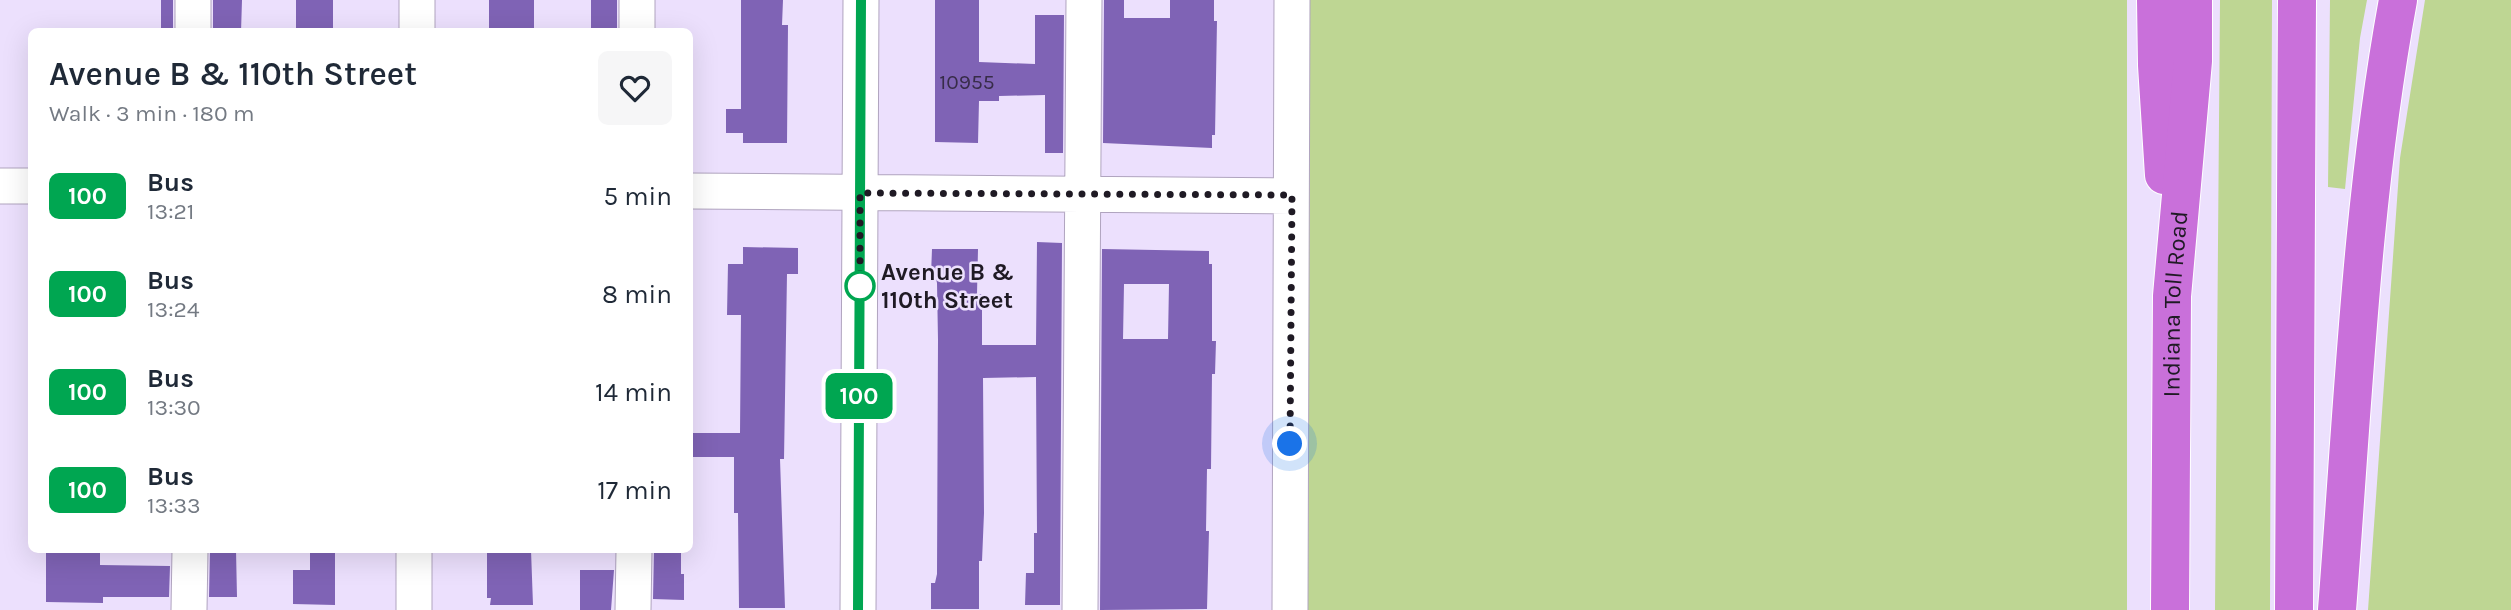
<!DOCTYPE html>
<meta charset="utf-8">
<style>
:root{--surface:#fff;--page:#f6f6f7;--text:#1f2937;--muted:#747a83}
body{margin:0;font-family:Karla,sans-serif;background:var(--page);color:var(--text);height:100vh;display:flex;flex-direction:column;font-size:26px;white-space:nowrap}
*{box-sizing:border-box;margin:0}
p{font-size:23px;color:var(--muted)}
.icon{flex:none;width:38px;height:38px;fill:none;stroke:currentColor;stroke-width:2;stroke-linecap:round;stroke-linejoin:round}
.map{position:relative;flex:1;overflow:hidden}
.details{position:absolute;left:28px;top:28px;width:665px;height:525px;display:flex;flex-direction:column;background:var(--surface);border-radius:10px;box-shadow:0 7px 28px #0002}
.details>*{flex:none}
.badge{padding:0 14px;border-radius:10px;font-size:24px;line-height:46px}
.you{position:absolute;width:35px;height:35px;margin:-18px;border:5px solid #fff;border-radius:50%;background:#1a73e8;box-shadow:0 0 0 10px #1a73e833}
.map>.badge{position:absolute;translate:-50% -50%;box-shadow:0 0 0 4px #fff}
.round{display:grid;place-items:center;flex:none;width:74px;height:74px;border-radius:10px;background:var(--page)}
.headline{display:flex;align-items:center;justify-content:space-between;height:119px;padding:0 21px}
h1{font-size:33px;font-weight:600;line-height:52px}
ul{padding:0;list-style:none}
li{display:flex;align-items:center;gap:21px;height:98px;padding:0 21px}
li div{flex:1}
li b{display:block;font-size:26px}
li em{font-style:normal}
li .badge{min-width:77px;font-weight:700;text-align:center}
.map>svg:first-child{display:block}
</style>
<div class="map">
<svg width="2511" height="610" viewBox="0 0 2511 610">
<rect width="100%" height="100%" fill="#ece0fd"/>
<path fill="#bed693" d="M1310,0H2127V610H1308Z
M2220,0H2272L2270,610H2215Z
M2330,0H2367L2360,38L2345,189L2328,187Z
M2425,0H2511V610H2368L2400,158Z"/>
<path fill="#7f63b5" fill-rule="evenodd" d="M161,0H173V32H161Z
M213,0H242L241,32H213Z
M296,0H333V32H296Z
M489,0H534V32H489Z
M591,0H617V32H591Z
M741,0H783L782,25H788L787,143H743V133H726V109H741Z
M935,0H979V62L1035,64V15H1064L1063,153H1045V95L999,96V101H979L978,143L935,142Z
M1104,0H1124V18H1170V0H1214V21H1217L1215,135H1212V148L1103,143Z
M1037,242L1062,243L1060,605H1025L1026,573H1034V533H1037L1036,377L983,378L984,513L982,561H979V609H931V583H935L937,574L938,340L937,283L935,275H931L932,249H978L977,294H982V345H1036Z
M743,247L798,248V274H787L784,459H780L785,608H739L738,513H734V457H690V433H740L741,315H727L728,264H743Z
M1102,249L1209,251V264H1212V341H1216L1215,374H1212L1211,469H1207L1206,531H1209L1207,609L1100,610ZM1124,284H1169L1168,339H1123Z
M46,550H100V565L170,566L169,597H103V603L46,602Z
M210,550H236L237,597H209Z
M310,550H335V605L293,604V570H310Z
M487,550H531L533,605H490L491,598H487Z
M654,550H681V574H684V600L653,599Z
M580,570H614L611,610H580Z"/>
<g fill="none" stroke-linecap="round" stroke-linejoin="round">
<g stroke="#b0a4bf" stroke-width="37">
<path id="minor" d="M193,32V0
M417,32V0
M637,32V0
M0,186H32
M690,191L1291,196
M189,610L190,550
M414,610V550
M633,610L634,550
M858,610L861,0
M1080,610L1084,0
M1290,610L1292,0"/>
</g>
<g stroke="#fff" stroke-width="40">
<g id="highway">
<path d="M2156,0L2157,65L2164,175"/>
<path id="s1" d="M2170,610L2172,296L2193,61V0"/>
<path d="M2294,610L2297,0"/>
<path d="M2337,610C2353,406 2361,201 2398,0"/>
</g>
</g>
<use href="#minor" stroke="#fff" stroke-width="35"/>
<use href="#highway" stroke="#c970da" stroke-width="38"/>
</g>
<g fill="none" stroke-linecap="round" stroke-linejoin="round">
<g stroke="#fff" stroke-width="16">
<path id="line" d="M858,610L861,0"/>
</g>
<use href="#line" stroke="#00a651" stroke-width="10"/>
<path stroke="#1f1a24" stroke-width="7" stroke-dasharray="0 12.6" d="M860,286V193L1292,195L1290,444"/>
</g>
<circle fill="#fff" stroke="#00a651" stroke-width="3.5" cx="860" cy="286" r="14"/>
<g text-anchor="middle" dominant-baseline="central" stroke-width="5" stroke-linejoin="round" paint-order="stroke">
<g font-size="21" fill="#372c48">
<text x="967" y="82">10955</text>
</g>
<g font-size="24" font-weight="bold" fill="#1f1a24" stroke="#ece0fd" text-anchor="start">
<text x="881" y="272">Avenue B &amp;<tspan x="881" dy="28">110th Street</tspan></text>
</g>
<g font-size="24" fill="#1f1a24" stroke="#ece0fd">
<text stroke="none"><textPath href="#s1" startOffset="306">Indiana Toll Road</textPath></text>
</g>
</g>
</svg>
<div class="you" style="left:1290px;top:444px"></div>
<b class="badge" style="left:859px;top:396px;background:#00a651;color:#fff">100</b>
<section class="details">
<div class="headline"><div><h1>Avenue B &amp; 110th Street</h1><p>Walk · 3 min · 180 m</p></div><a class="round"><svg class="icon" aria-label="heart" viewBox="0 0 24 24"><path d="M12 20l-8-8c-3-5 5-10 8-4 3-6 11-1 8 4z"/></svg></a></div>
<ul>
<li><span class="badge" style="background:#00a651;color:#fff">100</span><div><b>Bus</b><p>13:21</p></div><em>5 min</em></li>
<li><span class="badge" style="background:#00a651;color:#fff">100</span><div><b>Bus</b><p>13:24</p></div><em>8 min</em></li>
<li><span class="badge" style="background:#00a651;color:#fff">100</span><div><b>Bus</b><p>13:30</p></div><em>14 min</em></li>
<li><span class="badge" style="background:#00a651;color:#fff">100</span><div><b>Bus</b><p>13:33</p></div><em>17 min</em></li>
</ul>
</section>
</div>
